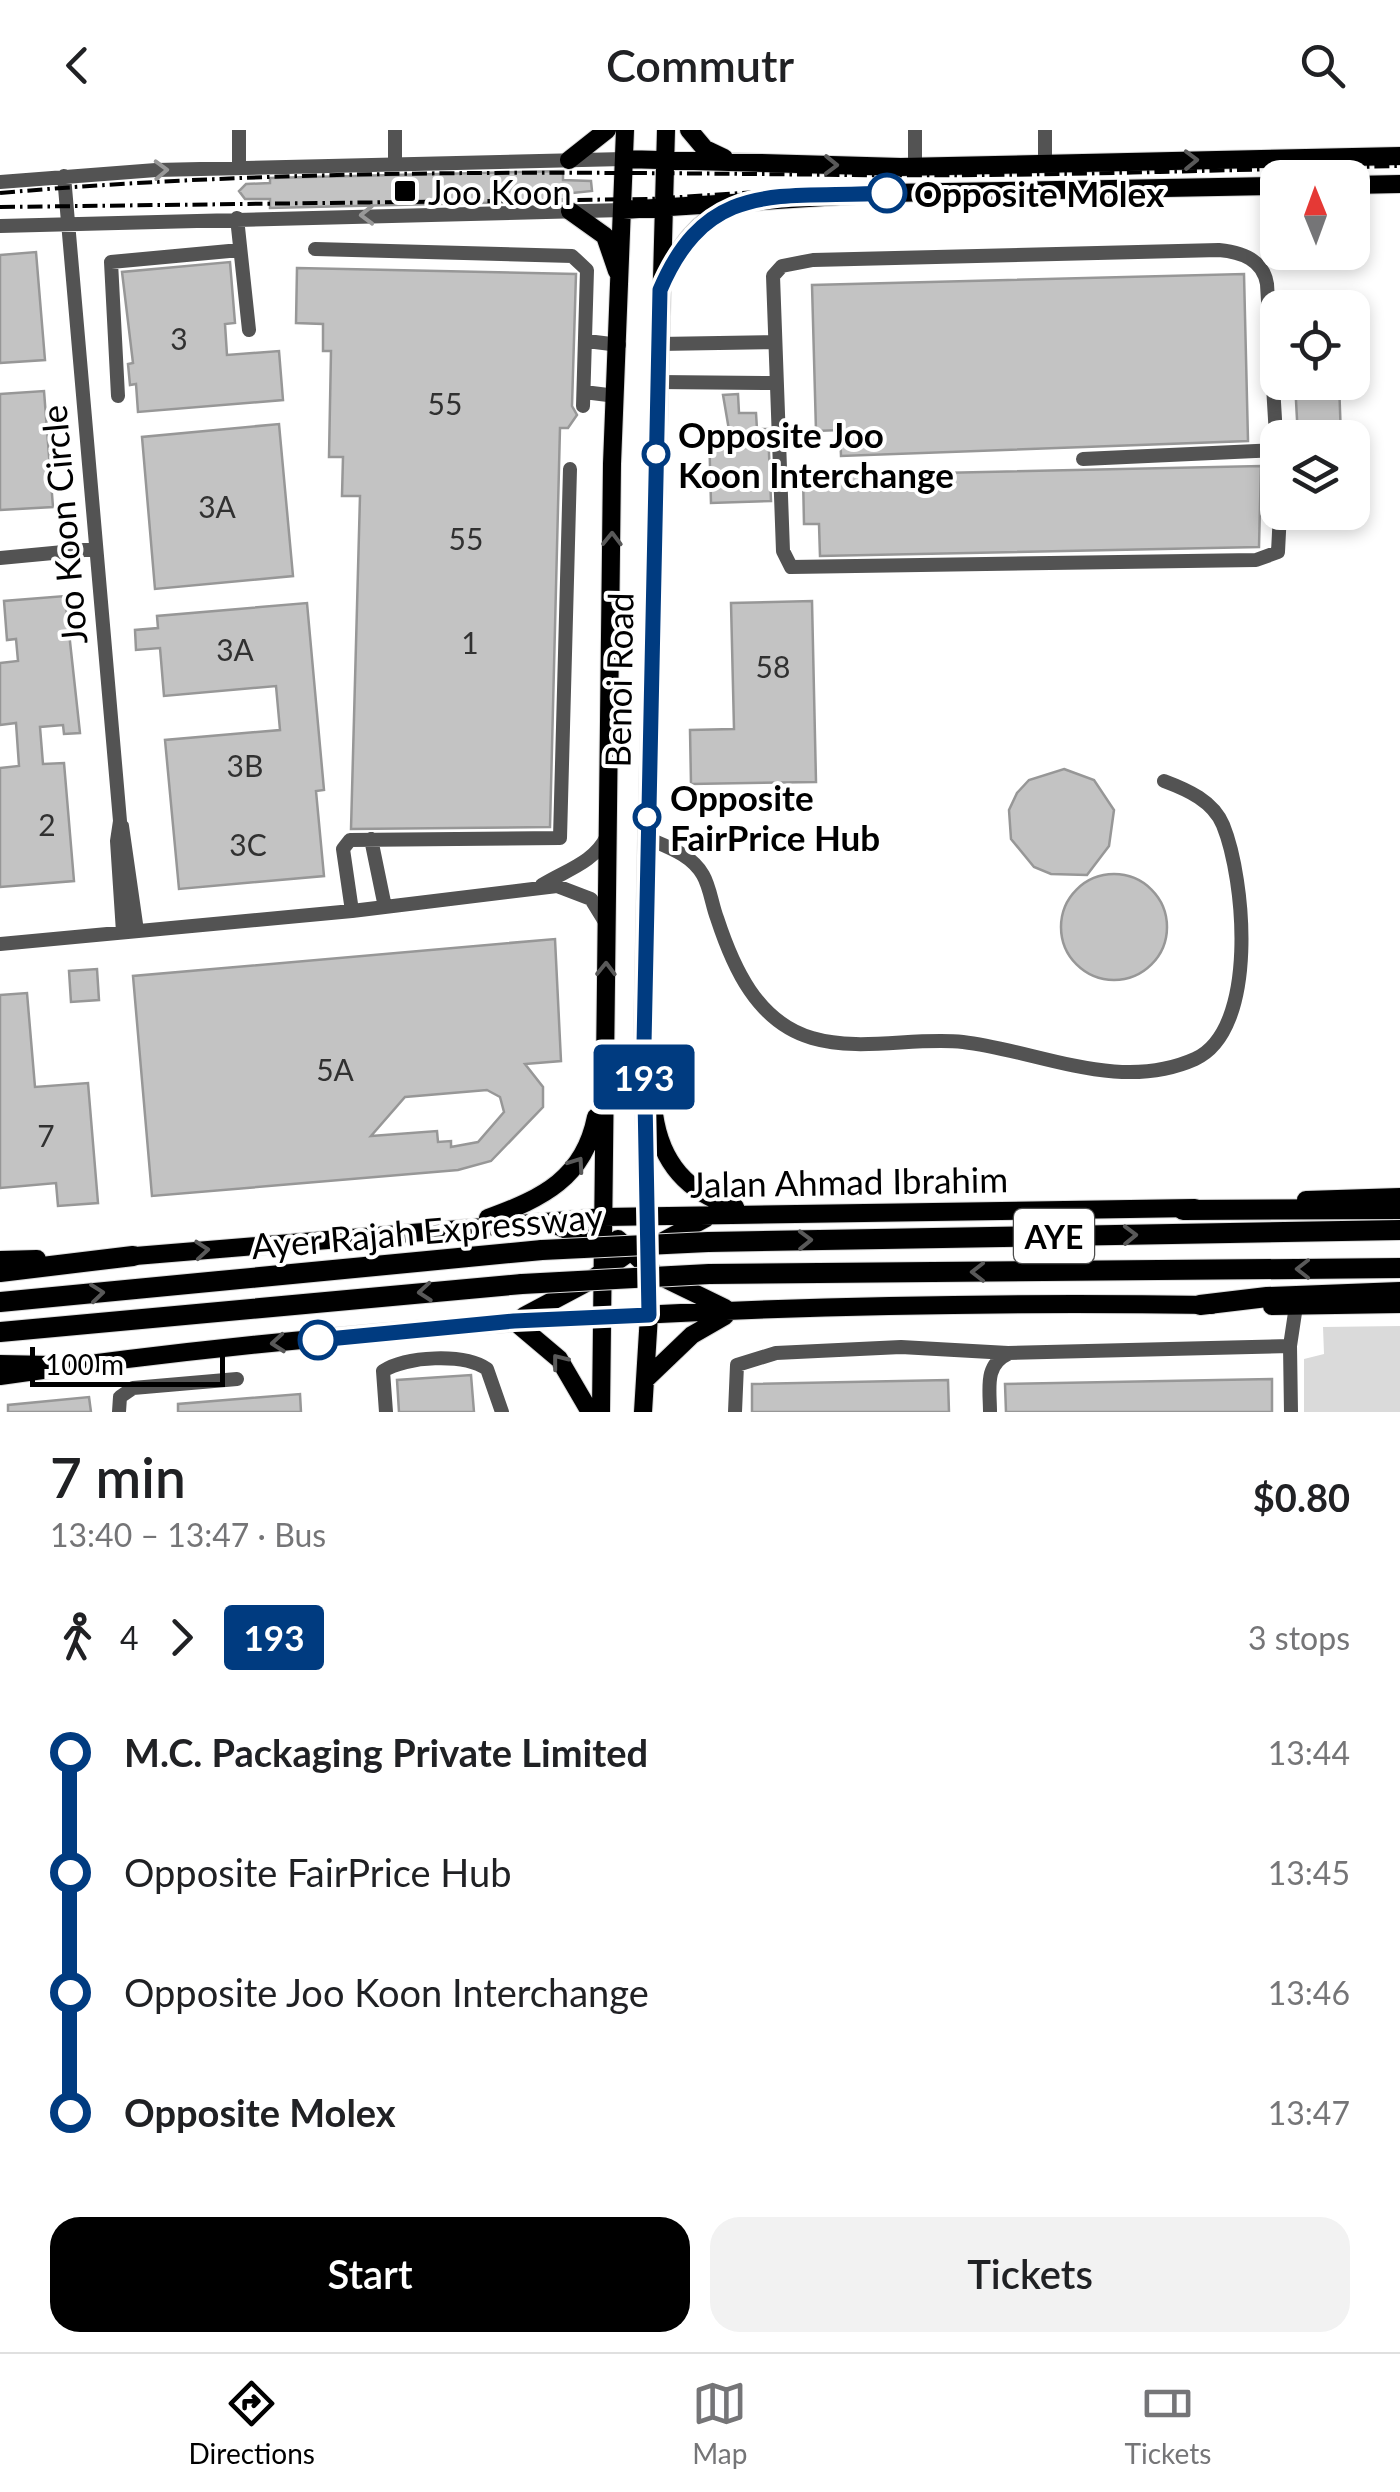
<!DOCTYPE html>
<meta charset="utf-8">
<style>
:root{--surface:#fff;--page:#f2f2f2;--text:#202124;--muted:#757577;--line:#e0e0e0;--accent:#000}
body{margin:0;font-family:Lato,sans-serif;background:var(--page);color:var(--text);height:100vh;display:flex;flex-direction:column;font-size:38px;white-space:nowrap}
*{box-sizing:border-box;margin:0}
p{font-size:32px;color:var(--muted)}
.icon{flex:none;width:55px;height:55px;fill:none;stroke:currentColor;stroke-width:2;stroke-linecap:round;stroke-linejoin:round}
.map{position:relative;height:1282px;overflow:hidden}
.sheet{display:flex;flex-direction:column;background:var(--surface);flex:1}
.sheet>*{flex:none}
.badge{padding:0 20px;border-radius:8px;font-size:35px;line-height:65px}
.needle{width:65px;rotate:359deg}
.controls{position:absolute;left:1260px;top:30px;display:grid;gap:20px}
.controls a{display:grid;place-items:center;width:110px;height:110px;border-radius:20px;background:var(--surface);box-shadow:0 5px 15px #0003;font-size:50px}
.scale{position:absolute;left:30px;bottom:25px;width:195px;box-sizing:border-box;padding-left:10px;border:5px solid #000;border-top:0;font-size:28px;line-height:35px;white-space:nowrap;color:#000;-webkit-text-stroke:8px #fff;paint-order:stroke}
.map>.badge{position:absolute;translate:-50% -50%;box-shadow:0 0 0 5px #fff}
.legs{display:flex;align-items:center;gap:15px;height:110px;padding:0 50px;font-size:32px}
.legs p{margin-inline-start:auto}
.overview{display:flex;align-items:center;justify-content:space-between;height:170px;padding:0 50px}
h1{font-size:55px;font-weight:600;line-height:75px}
.button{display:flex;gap:20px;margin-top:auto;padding:20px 50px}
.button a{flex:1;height:115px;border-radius:30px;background:var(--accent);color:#fff;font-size:40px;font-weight:600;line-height:115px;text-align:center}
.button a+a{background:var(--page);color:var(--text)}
ul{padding:0 50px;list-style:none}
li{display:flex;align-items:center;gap:35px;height:120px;font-size:38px}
li i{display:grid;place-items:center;width:15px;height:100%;margin:0 12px;background:currentColor}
li i::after{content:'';width:25px;height:25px;margin:-12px;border:8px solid;border-radius:50%;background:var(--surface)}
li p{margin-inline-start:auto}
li:first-child i{background:linear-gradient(#0000 50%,currentColor 0)}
li:last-child i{background:linear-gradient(currentColor 50%,#0000 0)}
header{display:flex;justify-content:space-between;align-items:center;height:130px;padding:0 50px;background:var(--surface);font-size:45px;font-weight:600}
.dock{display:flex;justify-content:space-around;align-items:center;height:140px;border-top:2px solid var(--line);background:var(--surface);font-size:28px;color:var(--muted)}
.dock a{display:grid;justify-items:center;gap:5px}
.dock .selected{color:var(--accent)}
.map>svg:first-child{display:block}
</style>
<header><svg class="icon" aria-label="back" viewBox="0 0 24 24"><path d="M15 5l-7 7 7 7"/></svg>Commutr<svg class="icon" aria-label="search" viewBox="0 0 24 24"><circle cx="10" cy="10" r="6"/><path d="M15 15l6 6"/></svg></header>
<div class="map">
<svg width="1400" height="1282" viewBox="0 0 1400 1282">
<rect width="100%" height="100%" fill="#fff"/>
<path fill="#dadada" d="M1400,1196V1282H1304V1229L1324,1224L1323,1197Z"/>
<path fill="#c3c3c3" stroke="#979797" stroke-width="2.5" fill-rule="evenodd" d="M563,41V50L591,51L592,61L563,64V71L270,78V69H245L239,61L246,54L270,53V48Z
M36,122L45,230L0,233V125Z
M230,132L235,193L225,194L227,225L279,221L283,270L138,282L136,254L130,255L128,234L133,233L122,142Z
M297,138L576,144L572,276L577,285L568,298H560L550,697L351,699L360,366H342L343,327H329L331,221H323V194L296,193Z
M1244,144L1248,311L841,326L840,300L816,301L812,155Z
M1295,252H1339L1341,308H1298Z
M44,261L53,377L0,380V264Z
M738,264L739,283H756L757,299H768L771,371L711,373L709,301L729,300L723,265Z
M279,294L293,446L155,459L142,307Z
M1261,336L1259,417L820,426L819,394H804L803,346Z
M65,466L80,603L64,604L63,595L40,597L43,634L64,633L74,751L0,757V638L19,636L16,593L0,595V533L18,531L16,509L7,510L4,471Z
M812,471L816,652L691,654L690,600L734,599L731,473Z
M307,473L324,660L316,661L324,746L179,759L165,610L280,600L276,556L164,566L160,518L136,520L135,500L158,498L157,486Z
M1064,639L1094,650L1114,680L1109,716L1087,745L1051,744L1034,737L1011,709L1009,680L1017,663L1029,650Z
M1061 797a53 53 0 1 1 106 0a53 53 0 1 1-106 0Z
M555,809L561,931L525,934L543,957V977L491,1031L458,1040L152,1066L133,846ZM487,960L500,967L504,982L478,1012L451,1017V1011L438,1012L437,1001L371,1006L405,967Z
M97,839L99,870L71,872L69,841Z
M27,863L35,957L88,953L98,1073L58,1076L56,1053L0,1058V865Z
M471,1245L474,1282H399L397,1250Z
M1272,1249V1282H1006L1005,1254Z
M948,1250L949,1282H752V1254Z
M300,1264L301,1282H178V1274Z
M89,1267L91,1282H8V1275Z"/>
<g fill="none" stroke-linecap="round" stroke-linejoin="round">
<g stroke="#dbdbdb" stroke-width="20">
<path id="major" d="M689,0L705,19L724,28
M624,29L901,37L1400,26
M569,30L607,0
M1352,55L1400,54
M623,80L887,63L1278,56
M570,81L605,106L617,141
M664,150C679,117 697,90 732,76
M654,984C661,1033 687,1063 735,1077
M1306,1070L1400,1067
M488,1088C543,1068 584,1048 596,987
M551,1093L605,1117
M618,1109L655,1144L725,1178
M654,1116L706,1088
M123,1127L604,1087L1195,1078
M0,1130L37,1129
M1272,1176L1400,1174
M524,1186L588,1152L637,1117
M514,1191L559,1229L590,1282
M0,1246C399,1189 807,1169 1211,1175
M645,1250L692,1205L725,1186
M601,1282L612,334L625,0
M643,1282L649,1185L643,914L647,708L666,0"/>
</g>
<g stroke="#dbdbdb" stroke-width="22">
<path id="highway" d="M1183,1080L1400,1079
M708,1112L1400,1100
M0,1142L133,1126
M709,1144L1400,1138
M0,1172L542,1120
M1200,1175L1267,1167L1400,1162
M0,1202L522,1154
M0,1235L51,1236"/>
</g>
<path stroke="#535353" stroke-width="14" d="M239,0V37
M395,0V34
M1045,0V33
M915,36V0
M64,46L120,691L117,711L123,802
M0,52L156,40L624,29
M237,88L249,200
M0,96L623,80
M315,119L572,126L587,140L583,276
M587,211L619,215
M659,214L775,212
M658,252L776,253
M584,262L616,266
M118,266L111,132L240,120
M1083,329L1276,320
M1278,340L1267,154C1263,129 1241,122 1219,120L813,130L782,136L773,146L783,421L791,437L1256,430L1278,422L1280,382
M0,428L95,419
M122,696L137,801
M647,708C667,717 691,724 703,745C710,757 712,775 717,788C733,837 757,892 812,908C860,922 913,907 963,912C1039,921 1119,963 1195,929C1259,900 1245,749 1223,695C1213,671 1188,660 1164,651
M371,709L385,777
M542,755C566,740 594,733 607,706
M352,781L343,719L350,710L560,708L570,339
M0,814L352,781L557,756L591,769L607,795
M119,1282L120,1267L133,1258L237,1249
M386,1282L383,1241C406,1226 464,1223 487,1239L502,1282
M735,1282L737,1235L776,1223L901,1217L1008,1223L1290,1216
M990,1282C990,1259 984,1235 1008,1224
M1291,1282L1290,1216L1296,1176"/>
<use href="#major" stroke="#000" stroke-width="18"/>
<use href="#highway" stroke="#000" stroke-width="20"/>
<path stroke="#000" stroke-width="4" stroke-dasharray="15 5 2.5 5" stroke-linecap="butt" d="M0,63C282,38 565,42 847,45C1031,47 1216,40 1400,36
M0,77L650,69L833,57"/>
<g stroke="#dbdbdb" stroke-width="22" stroke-linecap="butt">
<path id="highway-bridge" d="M542,1120L708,1112
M522,1154L709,1144"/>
</g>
<use href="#highway-bridge" stroke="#000" stroke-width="20"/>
</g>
<defs><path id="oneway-chevron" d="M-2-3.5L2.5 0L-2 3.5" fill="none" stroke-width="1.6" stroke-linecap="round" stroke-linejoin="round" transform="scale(2.5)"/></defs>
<g stroke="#595959">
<use href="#oneway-chevron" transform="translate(1191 30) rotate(-1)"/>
<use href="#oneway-chevron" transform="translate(831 35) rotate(1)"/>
<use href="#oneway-chevron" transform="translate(612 409) rotate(-89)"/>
<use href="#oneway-chevron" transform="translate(606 839) rotate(-89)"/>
<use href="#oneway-chevron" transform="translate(577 1034) rotate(-55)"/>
<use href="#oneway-chevron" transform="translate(1130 1105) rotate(-1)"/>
<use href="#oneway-chevron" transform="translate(805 1110) rotate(-1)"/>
<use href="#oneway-chevron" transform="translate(202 1120) rotate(-5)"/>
<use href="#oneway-chevron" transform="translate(1303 1139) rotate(180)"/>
<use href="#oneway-chevron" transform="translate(978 1142) rotate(180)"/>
<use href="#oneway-chevron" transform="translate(425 1162) rotate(175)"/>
<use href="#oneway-chevron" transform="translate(97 1163) rotate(-6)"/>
<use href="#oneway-chevron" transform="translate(278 1213) rotate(175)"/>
<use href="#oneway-chevron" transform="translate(559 1231) rotate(-128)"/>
</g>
<g stroke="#989898">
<use href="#oneway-chevron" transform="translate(161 40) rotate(-2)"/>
<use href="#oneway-chevron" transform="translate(367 85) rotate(179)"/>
</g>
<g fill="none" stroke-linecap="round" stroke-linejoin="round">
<g stroke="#fff" stroke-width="22">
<path id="line-1" d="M318,1210L514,1191L649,1185L644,914L660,160C708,47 780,69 887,63"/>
</g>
<use href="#line-1" stroke="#003b80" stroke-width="15"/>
</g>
<rect fill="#000" stroke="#fff" stroke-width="4" x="393" y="49" width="24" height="24" rx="5"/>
<g fill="#fff" stroke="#003b80" stroke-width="5">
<circle cx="887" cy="63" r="18"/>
<circle cx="656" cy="324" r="12"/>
<circle cx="647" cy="687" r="12"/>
<circle cx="318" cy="1210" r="18"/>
</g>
<g text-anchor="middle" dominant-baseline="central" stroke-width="8" stroke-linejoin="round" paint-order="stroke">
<g font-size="30" fill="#313131">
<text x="179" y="208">3</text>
<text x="445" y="273">55</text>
<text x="217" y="376">3A</text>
<text x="466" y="408">55</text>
<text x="470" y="512">1</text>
<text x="235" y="519">3A</text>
<text x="773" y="536">58</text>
<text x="245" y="635">3B</text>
<text x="47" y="694">2</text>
<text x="248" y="714">3C</text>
<text x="335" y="939">5A</text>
<text x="46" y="1005">7</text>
</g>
<rect fill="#fff" stroke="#4c4c4c" stroke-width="2.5" x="1014" y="1079" width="80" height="54" rx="8"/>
<g font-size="32" font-weight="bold" fill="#000">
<text x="1054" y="1106">AYE</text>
</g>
<g font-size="35" fill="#000" stroke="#fff" text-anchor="start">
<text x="428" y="61">Joo Koon</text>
</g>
<g font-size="35" font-weight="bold" fill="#000" stroke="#fff" text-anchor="start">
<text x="914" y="63">Opposite Molex</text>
<text x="678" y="304">Opposite Joo<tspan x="678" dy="40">Koon Interchange</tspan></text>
<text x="670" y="667">Opposite<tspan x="670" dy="40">FairPrice Hub</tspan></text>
</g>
<g font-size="35" fill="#000" stroke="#fff">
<text transform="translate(63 395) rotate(-95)">Joo Koon Circle</text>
<text transform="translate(618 550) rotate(-89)">Benoi Road</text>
<text transform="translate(849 1051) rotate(-1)">Jalan Ahmad Ibrahim</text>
<text transform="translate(427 1100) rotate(-5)">Ayer Rajah Expressway</text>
</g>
</g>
</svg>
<div class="controls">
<a><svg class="needle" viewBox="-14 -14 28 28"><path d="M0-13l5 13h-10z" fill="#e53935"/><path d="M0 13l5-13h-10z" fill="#757577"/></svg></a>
<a><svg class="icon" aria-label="locate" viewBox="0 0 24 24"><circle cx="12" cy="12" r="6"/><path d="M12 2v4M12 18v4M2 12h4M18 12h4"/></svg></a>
<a><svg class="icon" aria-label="layers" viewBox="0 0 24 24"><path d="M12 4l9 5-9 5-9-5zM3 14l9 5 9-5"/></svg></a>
</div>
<div class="scale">100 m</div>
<b class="badge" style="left:644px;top:947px;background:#003b80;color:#fff">193</b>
</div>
<section class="sheet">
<div class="overview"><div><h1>7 min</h1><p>13:40 – 13:47 · Bus</p></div><b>$0.80</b></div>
<div class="legs"><svg class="icon" aria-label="walk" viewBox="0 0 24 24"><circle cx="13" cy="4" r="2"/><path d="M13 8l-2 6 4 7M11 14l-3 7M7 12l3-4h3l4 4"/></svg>4<svg class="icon" aria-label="forward" viewBox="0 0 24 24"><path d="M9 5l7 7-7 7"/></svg><b class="badge" style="background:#003b80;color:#fff">193</b><p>3 stops</p></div>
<ul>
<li><i style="color:#003b80"></i><b>M.C. Packaging Private Limited</b><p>13:44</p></li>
<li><i style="color:#003b80"></i><span>Opposite FairPrice Hub</span><p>13:45</p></li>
<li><i style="color:#003b80"></i><span>Opposite Joo Koon Interchange</span><p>13:46</p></li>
<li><i style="color:#003b80"></i><b>Opposite Molex</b><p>13:47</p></li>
</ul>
<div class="button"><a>Start</a><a>Tickets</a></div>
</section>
<nav class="dock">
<a class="selected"><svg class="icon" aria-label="directions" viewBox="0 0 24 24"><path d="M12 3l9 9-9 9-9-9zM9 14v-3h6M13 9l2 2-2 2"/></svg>Directions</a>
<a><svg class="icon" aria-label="map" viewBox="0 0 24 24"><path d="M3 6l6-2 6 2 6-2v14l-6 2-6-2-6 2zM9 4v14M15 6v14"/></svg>Map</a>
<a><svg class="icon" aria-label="tickets" viewBox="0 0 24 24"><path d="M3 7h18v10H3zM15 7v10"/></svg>Tickets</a>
</nav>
